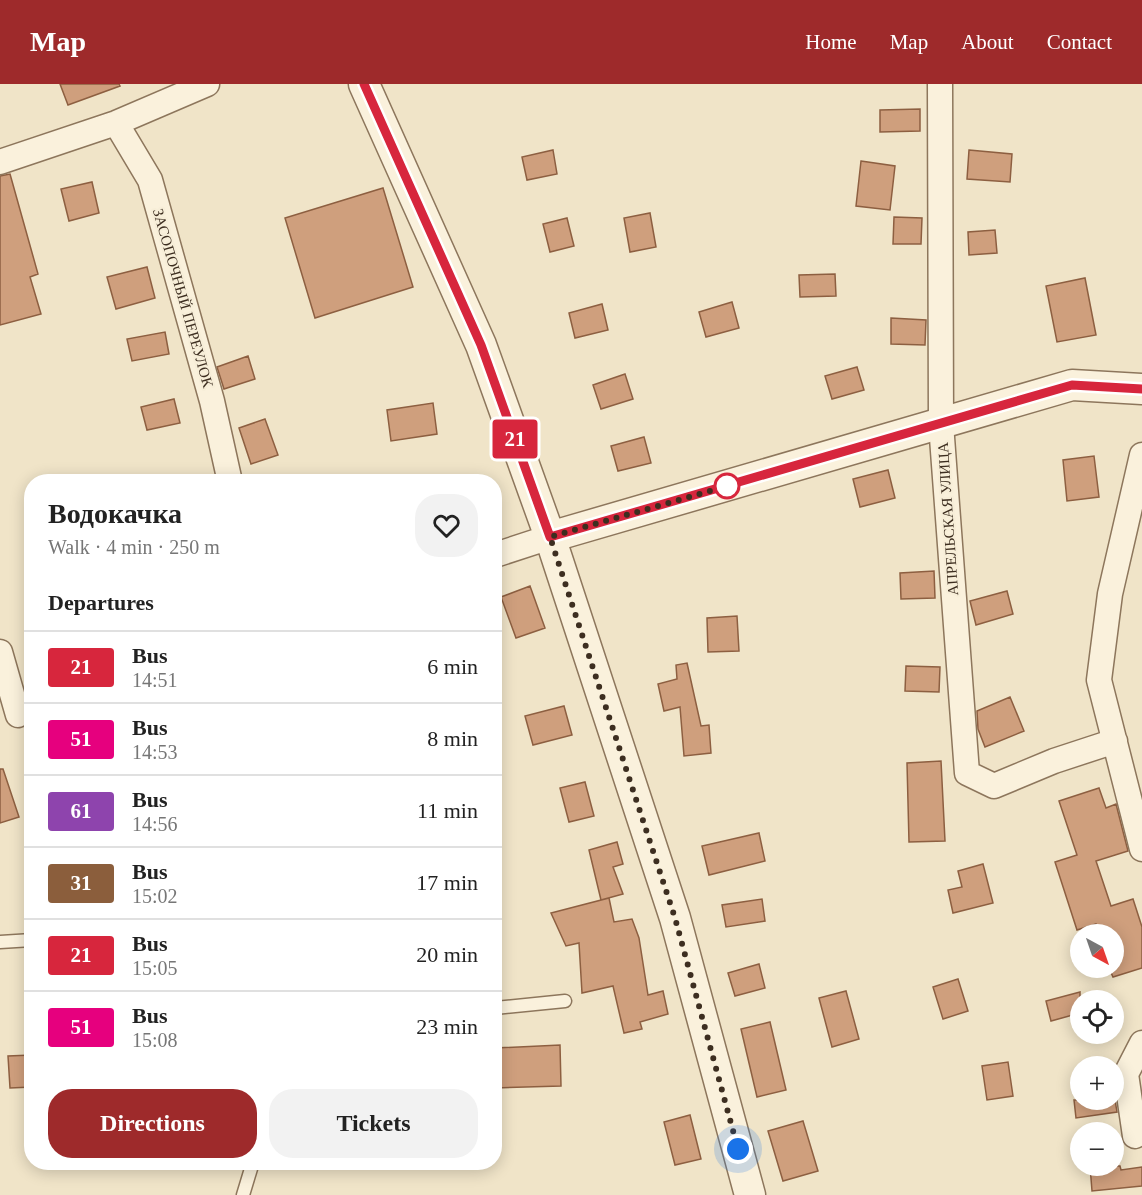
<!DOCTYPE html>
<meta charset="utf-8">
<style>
:root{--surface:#fff;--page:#f2f2f2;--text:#222;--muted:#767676;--line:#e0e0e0;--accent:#9e2a2b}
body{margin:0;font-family:"Times New Roman",serif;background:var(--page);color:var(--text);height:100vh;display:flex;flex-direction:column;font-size:22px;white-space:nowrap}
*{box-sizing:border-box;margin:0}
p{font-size:20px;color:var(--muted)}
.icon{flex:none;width:33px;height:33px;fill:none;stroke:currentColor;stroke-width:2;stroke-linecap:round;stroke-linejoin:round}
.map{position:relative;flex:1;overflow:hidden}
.details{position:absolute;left:24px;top:390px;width:478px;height:696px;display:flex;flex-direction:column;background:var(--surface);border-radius:24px;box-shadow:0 3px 15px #0003}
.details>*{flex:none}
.badge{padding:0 12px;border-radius:4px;font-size:21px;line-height:39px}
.needle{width:39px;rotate:140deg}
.controls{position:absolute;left:1070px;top:840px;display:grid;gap:12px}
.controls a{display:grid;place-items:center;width:54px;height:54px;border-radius:50%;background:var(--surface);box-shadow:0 3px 15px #0003;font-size:30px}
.you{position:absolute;width:30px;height:30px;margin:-15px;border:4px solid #fff;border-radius:50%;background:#1a73e8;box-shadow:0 0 0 9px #1a73e833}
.map>.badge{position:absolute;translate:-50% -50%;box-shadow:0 0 0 3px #fff}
h2{padding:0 24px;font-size:22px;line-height:54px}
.round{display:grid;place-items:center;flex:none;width:63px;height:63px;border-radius:24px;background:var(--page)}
.headline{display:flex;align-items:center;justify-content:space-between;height:102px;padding:0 24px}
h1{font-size:28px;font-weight:800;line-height:45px}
.primary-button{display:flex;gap:12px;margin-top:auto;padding:12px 24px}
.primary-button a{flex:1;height:69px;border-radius:24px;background:var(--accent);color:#fff;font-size:24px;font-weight:800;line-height:69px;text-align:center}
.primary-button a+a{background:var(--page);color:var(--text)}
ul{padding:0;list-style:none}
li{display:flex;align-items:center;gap:18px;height:72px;padding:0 24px;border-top:2px solid var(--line)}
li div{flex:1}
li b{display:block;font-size:22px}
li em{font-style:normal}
li .badge{min-width:66px;font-weight:700;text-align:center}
header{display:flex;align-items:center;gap:36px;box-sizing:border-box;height:84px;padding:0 30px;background:var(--accent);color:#fff}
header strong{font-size:28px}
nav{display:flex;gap:33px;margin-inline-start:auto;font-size:21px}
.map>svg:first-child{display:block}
</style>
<header>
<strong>Map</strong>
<nav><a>Home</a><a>Map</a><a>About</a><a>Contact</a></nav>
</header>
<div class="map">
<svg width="1142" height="1111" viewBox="0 0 1142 1111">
<rect width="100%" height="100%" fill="#f0e4c8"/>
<path fill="#cf9f7d" stroke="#8d5f41" stroke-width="1.5" d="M60,0H119L120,2L68,21Z
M920,25V47L880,48V26Z
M553,66L557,90L527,96L522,73Z
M969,66L1012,70L1010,98L967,95Z
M861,77L895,82L890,126L856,122Z
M10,90L38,190L30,193L41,230L0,241V92Z
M92,98L99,129L69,137L61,105Z
M383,104L413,203L315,234L285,134Z
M650,129L656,163L630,168L624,134Z
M894,133L922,134L921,160H893Z
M567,134L574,162L550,168L543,140Z
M995,146L997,169L969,171L968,148Z
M147,183L155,214L116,225L107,193Z
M835,190L836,212L800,213L799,191Z
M1085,194L1096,251L1057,258L1046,202Z
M732,218L739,244L706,253L699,228Z
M602,220L608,246L575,254L569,229Z
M891,234L926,236L925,261L891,260Z
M165,248L169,270L132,277L127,255Z
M248,272L255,295L224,305L217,283Z
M857,283L864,306L832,315L825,292Z
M625,290L633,315L601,325L593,301Z
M174,315L180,339L147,346L141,323Z
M433,319L437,350L391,357L387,326Z
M265,335L278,371L251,380L239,344Z
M644,353L651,379L618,387L611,362Z
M1094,372L1099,413L1067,417L1063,376Z
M888,386L895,414L860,423L853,395Z
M934,487L935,514L901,515L900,489Z
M530,502L545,544L516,554L501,513Z
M1007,507L1013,530L976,541L970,517Z
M737,532L739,567L708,568L707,534Z
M687,579L701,642L709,641L711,669L684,672L680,623L664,627L658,600L677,595L676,581Z
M906,582L940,583L939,608L905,607Z
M1010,613L1024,647L985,663L978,645L977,627Z
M564,622L572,651L533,661L525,632Z
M941,677L945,757L909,758L907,679Z
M0,685H3L19,733L0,739Z
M585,698L594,732L569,738L560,704Z
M1099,704L1106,724L1116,720L1128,767L1096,777L1111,822L1133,815L1142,843V884L1113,893L1109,884H1113V850H1099L1096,840L1077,846L1055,778L1077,771L1059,717Z
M759,749L765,777L709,791L702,762Z
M617,758L623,780L613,783L623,810L601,816L589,766Z
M983,780L993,819L953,829L948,806L962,803L958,787Z
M609,814L614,838L632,835L639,854L648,911L663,907L668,930L640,938L642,945L624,949L613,902L582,909L579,859L566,862L551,829Z
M762,815L765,837L726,843L722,821Z
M759,880L765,904L735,912L728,889Z
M958,895L968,927L943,935L933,903Z
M846,907L859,955L832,963L819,914Z
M1080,908V929L1051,937L1046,917Z
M770,938L786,1006L757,1013L741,945Z
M560,961L561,1002L495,1004V964Z
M32,971V1003L10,1004L8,972Z
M1008,978L1013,1012L987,1016L982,982Z
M1074,1016H1115L1117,1028L1076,1034Z
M690,1031L701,1075L675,1081L664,1038Z
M803,1037L818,1087L783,1097L768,1047Z
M1090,1082H1120L1121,1086L1142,1083V1102L1092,1107Z"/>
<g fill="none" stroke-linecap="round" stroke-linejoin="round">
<g stroke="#8d765c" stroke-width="15">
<path id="service" d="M0,858L32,856
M495,924L565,917
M243,1111L253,1078"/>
</g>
<g stroke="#8d765c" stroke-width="27">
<path id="minor" d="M940,0L941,340L967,689L994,702L1054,677L1115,657
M116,39L150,96L212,317L230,398
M0,78L116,39L207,0
M1142,371L1110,510L1099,596L1142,765
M495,471L550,453
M0,568L18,631
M1135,1052L1126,990L1142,959"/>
</g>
<g stroke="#8d765c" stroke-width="33">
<path id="tertiary" d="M364,0L481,261L550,453L675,834L750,1111
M550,453L1072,301L1142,305"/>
</g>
<use href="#service" stroke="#faf1dc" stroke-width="12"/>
<use href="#minor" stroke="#faf1dc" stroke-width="24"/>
<use href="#tertiary" stroke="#faf1dc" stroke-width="30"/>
</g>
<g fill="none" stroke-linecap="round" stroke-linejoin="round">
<g stroke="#fff" stroke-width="14">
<path id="line" d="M364,0L481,261L550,453L1072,301L1142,305"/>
</g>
<use href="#line" stroke="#d7263d" stroke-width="9"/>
<path stroke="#3d2e20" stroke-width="6" stroke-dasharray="0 10.8" d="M727,402L734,400L550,453L675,834L738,1065"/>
</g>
<circle fill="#fff" stroke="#d7263d" stroke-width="3" cx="727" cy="402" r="12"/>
<g text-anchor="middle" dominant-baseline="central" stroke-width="4.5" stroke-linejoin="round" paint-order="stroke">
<g font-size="15" fill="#3d2e20" stroke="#f7eed8">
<text transform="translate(183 214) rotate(74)">ЗАСОПОЧНЫЙ ПЕРЕУЛОК</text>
<text transform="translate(948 435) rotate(-94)">АПРЕЛЬСКАЯ УЛИЦА</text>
</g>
</g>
</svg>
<div class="controls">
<a><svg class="needle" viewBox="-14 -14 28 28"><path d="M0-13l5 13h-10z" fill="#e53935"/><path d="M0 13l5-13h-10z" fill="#767676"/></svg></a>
<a><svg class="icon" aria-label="locate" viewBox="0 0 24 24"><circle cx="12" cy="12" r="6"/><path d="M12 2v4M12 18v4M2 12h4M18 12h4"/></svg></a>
<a>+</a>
<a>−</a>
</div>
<div class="you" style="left:738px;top:1065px"></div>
<b class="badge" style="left:515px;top:355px;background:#d7263d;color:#fff">21</b>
<section class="details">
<div class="headline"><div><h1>Водокачка</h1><p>Walk · 4 min · 250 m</p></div><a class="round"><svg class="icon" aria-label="heart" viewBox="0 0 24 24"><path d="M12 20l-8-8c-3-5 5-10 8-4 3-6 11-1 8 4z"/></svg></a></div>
<h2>Departures</h2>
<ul>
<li><span class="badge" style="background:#d7263d;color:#fff">21</span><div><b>Bus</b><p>14:51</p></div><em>6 min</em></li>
<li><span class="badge" style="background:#e6007e;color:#fff">51</span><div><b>Bus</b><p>14:53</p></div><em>8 min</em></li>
<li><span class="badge" style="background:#8e44ad;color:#fff">61</span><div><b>Bus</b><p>14:56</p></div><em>11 min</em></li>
<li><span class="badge" style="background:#8b5e3c;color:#fff">31</span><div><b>Bus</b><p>15:02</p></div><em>17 min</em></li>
<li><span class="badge" style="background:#d7263d;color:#fff">21</span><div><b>Bus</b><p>15:05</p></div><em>20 min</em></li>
<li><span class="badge" style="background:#e6007e;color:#fff">51</span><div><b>Bus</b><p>15:08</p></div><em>23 min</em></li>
</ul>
<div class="primary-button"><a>Directions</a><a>Tickets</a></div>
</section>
</div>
